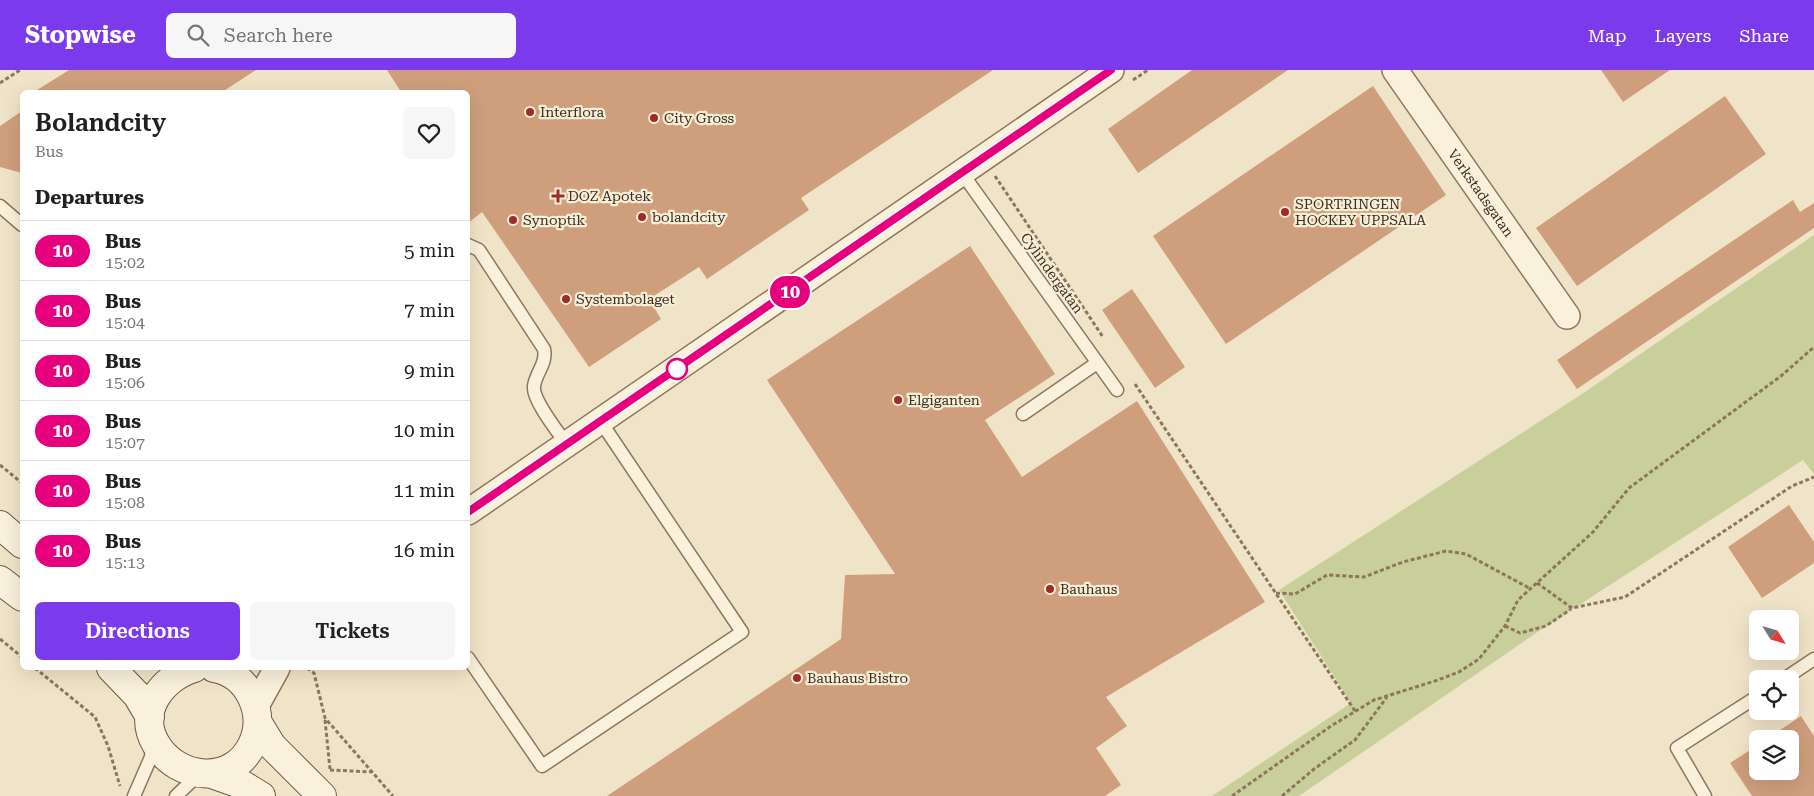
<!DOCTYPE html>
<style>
:root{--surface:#fff;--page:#f6f6f6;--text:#202124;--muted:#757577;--line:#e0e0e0;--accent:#7c3aed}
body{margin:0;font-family:"Roboto Serif",serif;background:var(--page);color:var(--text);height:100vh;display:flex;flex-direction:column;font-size:19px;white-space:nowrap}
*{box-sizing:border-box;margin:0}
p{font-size:16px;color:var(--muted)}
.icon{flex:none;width:28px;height:28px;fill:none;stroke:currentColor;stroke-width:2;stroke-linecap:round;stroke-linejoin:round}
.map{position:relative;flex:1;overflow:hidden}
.drawer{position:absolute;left:20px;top:20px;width:450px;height:580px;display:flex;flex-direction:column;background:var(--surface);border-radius:8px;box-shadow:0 5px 20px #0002}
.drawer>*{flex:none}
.badge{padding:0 10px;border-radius:16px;font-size:18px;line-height:32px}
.needle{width:32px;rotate:127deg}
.fabs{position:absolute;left:1749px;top:540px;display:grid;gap:10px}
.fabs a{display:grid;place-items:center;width:50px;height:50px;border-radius:8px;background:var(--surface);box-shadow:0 5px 20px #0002;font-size:25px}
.map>.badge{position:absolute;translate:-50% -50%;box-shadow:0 0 0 2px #fff}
h2{padding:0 15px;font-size:19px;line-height:45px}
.round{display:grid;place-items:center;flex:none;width:52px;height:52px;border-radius:8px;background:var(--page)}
.headline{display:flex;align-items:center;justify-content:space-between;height:85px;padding:0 15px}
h1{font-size:24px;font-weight:600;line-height:38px}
.action{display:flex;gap:10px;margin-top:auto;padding:10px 15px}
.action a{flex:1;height:58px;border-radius:8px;background:var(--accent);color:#fff;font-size:20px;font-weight:600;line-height:58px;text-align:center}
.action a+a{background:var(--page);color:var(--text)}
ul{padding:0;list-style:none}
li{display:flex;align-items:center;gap:15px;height:60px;padding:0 15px;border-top:1px solid var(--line)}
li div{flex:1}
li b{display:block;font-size:19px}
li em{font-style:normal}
li .badge{min-width:55px;font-weight:700;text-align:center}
header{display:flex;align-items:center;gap:30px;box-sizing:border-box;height:70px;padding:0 25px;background:var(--accent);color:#fff}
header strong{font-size:24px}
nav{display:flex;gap:28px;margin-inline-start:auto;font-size:18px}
.search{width:350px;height:45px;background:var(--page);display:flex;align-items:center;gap:12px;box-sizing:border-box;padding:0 18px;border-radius:8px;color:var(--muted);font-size:19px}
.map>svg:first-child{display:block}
</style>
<header>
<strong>Stopwise</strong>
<div class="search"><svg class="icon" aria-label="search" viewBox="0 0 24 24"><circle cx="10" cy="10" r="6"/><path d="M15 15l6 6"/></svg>Search here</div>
<nav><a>Map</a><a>Layers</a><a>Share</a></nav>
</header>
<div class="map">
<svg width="1814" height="726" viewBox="0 0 1814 726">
<rect width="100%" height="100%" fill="#f0e4c8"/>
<path fill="#c9cf9b" d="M1814,165V404L1803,390L1539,561L1299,726H1212L1351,633L1279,520L1579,326Z"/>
<path fill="#cf9f7d" d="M69,0H256L222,22H34Z
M387,0H993L801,128L809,140L707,209L699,197L649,229L661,249L589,297L482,142L468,153V22H401Z
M1192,0H1288L1138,103L1108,59Z
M1601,0H1670L1623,32Z
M1373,16L1446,125L1226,274L1153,166Z
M1725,26L1766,84L1577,216L1536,158Z
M22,41V103L0,97V56Z
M1793,130L1800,142L1814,133V158L1577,319L1557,290Z
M970,176L1055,304L985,350L1022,407L1137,331L1265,532L1106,627L1127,656L1096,678L1121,715L1105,726H607L841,569L845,505L895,504L767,310Z
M1132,219L1185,297L1155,318L1102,240Z
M1789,435L1814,472V493L1762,528L1728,477Z
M1801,646L1814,666V726H1752L1730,693L1758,675V701H1790V669H1767Z"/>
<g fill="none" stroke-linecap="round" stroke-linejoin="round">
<g stroke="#8d765c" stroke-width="15">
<path id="lane" d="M962,103L1117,320
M0,136L22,155
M468,175L479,180L544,279C547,294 536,302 534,316C532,330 559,363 567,375
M1023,344L1097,293
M468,588L542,696L742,562L601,352
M1784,609L1814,589
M134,726L151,687L152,673
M176,726L200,703
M1705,726L1677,678L1758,626"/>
</g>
<g stroke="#8d765c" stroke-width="28">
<g id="street">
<path id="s1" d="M1395,0L1567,246"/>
<path d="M468,442L1111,0"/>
<path d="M256,636L277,598"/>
</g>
</g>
<g stroke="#6f573f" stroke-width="30">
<path id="secondary" d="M0,455L22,474
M0,510L22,527
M111,598L137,625L150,647
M194,598C163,607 136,641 156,674C177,710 232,716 252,675C267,644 249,604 214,598
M258,653L272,676L322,726
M212,704L243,715L261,726"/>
</g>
<path stroke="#8d765c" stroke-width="3" stroke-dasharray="4 2.5" stroke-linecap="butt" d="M1133,10L1148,0
M0,13L20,0
M995,106L1103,267
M1135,314L1355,641
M0,395L22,413
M1537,513L1572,538L1625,527L1792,416L1814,407
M1276,523L1295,524L1327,505L1364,507L1403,492L1446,481L1466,484L1531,519
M1505,556L1520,563L1546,556L1571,539
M0,569L22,587
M35,598L95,647L108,676L120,716
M307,598L314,603L325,648L393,726
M325,650L330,699
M330,700L372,702
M1232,726L1331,656L1374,630L1435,611L1459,602L1479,589L1505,556L1518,530L1593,462L1629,418L1781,306L1814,277
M1282,726L1314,699L1355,670L1387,627"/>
<use href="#lane" stroke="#faf1dc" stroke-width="12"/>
<use href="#street" stroke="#faf1dc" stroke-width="25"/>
<use href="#secondary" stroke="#faf1dc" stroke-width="28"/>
</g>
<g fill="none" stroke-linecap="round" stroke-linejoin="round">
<g stroke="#fff" stroke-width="11">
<path id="line" d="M468,442L1111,0"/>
</g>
<use href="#line" stroke="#e6007e" stroke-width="8"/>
</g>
<g fill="#9e2a2b" stroke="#f7eed8" stroke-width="2">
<circle cx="530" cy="42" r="5"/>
<circle cx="654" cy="48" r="5"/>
<path d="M555.5 118.5h5v5h5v5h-5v5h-5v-5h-5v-5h5z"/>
<circle cx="1285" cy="142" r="5"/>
<circle cx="642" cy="147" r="5"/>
<circle cx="513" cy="150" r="5"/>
<circle cx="566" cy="229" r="5"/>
<circle cx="898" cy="330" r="5"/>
<circle cx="1050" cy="519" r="5"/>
<circle cx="797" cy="608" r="5"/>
</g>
<circle fill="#fff" stroke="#e6007e" stroke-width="2.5" cx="677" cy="299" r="10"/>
<g text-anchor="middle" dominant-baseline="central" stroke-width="4.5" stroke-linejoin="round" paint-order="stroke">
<g font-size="14" fill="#3d2e20" stroke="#f7eed8" text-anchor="start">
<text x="540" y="42">Interflora</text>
<text x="664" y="48">City Gross</text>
<text x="568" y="126">DOZ Apotek</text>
<text x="1295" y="134">SPORTRINGEN<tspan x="1295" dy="16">HOCKEY UPPSALA</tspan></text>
<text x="652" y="147">bolandcity</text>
<text x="523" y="150">Synoptik</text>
<text x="576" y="229">Systembolaget</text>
<text x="908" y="330">Elgiganten</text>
<text x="1060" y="519">Bauhaus</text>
<text x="807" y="608">Bauhaus Bistro</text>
</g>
<g font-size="14" fill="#3d2e20" stroke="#f7eed8">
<text stroke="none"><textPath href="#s1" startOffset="150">Verkstadsgatan</textPath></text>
<text transform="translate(1052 203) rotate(54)">Cylindergatan</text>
</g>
</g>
</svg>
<div class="fabs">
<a><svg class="needle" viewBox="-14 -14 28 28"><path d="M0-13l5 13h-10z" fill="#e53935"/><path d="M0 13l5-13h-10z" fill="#757577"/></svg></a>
<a><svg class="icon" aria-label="locate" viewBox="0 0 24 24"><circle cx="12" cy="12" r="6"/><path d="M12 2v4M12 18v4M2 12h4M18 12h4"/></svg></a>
<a><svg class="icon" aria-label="layers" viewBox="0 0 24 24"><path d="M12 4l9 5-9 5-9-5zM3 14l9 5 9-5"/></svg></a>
</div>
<b class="badge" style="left:790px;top:222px;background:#e6007e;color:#fff">10</b>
<section class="drawer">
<div class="headline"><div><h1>Bolandcity</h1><p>Bus</p></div><a class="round"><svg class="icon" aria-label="heart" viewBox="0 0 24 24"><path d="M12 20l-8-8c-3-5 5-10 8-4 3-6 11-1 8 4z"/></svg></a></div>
<h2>Departures</h2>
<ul>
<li><span class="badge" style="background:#e6007e;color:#fff">10</span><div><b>Bus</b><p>15:02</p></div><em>5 min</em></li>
<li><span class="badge" style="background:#e6007e;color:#fff">10</span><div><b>Bus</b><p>15:04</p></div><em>7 min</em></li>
<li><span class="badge" style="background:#e6007e;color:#fff">10</span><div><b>Bus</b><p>15:06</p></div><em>9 min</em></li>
<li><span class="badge" style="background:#e6007e;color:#fff">10</span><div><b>Bus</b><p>15:07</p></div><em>10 min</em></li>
<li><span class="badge" style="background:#e6007e;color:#fff">10</span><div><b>Bus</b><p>15:08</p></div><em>11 min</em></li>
<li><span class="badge" style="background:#e6007e;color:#fff">10</span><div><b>Bus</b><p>15:13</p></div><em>16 min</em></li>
</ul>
<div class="action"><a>Directions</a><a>Tickets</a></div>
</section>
</div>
